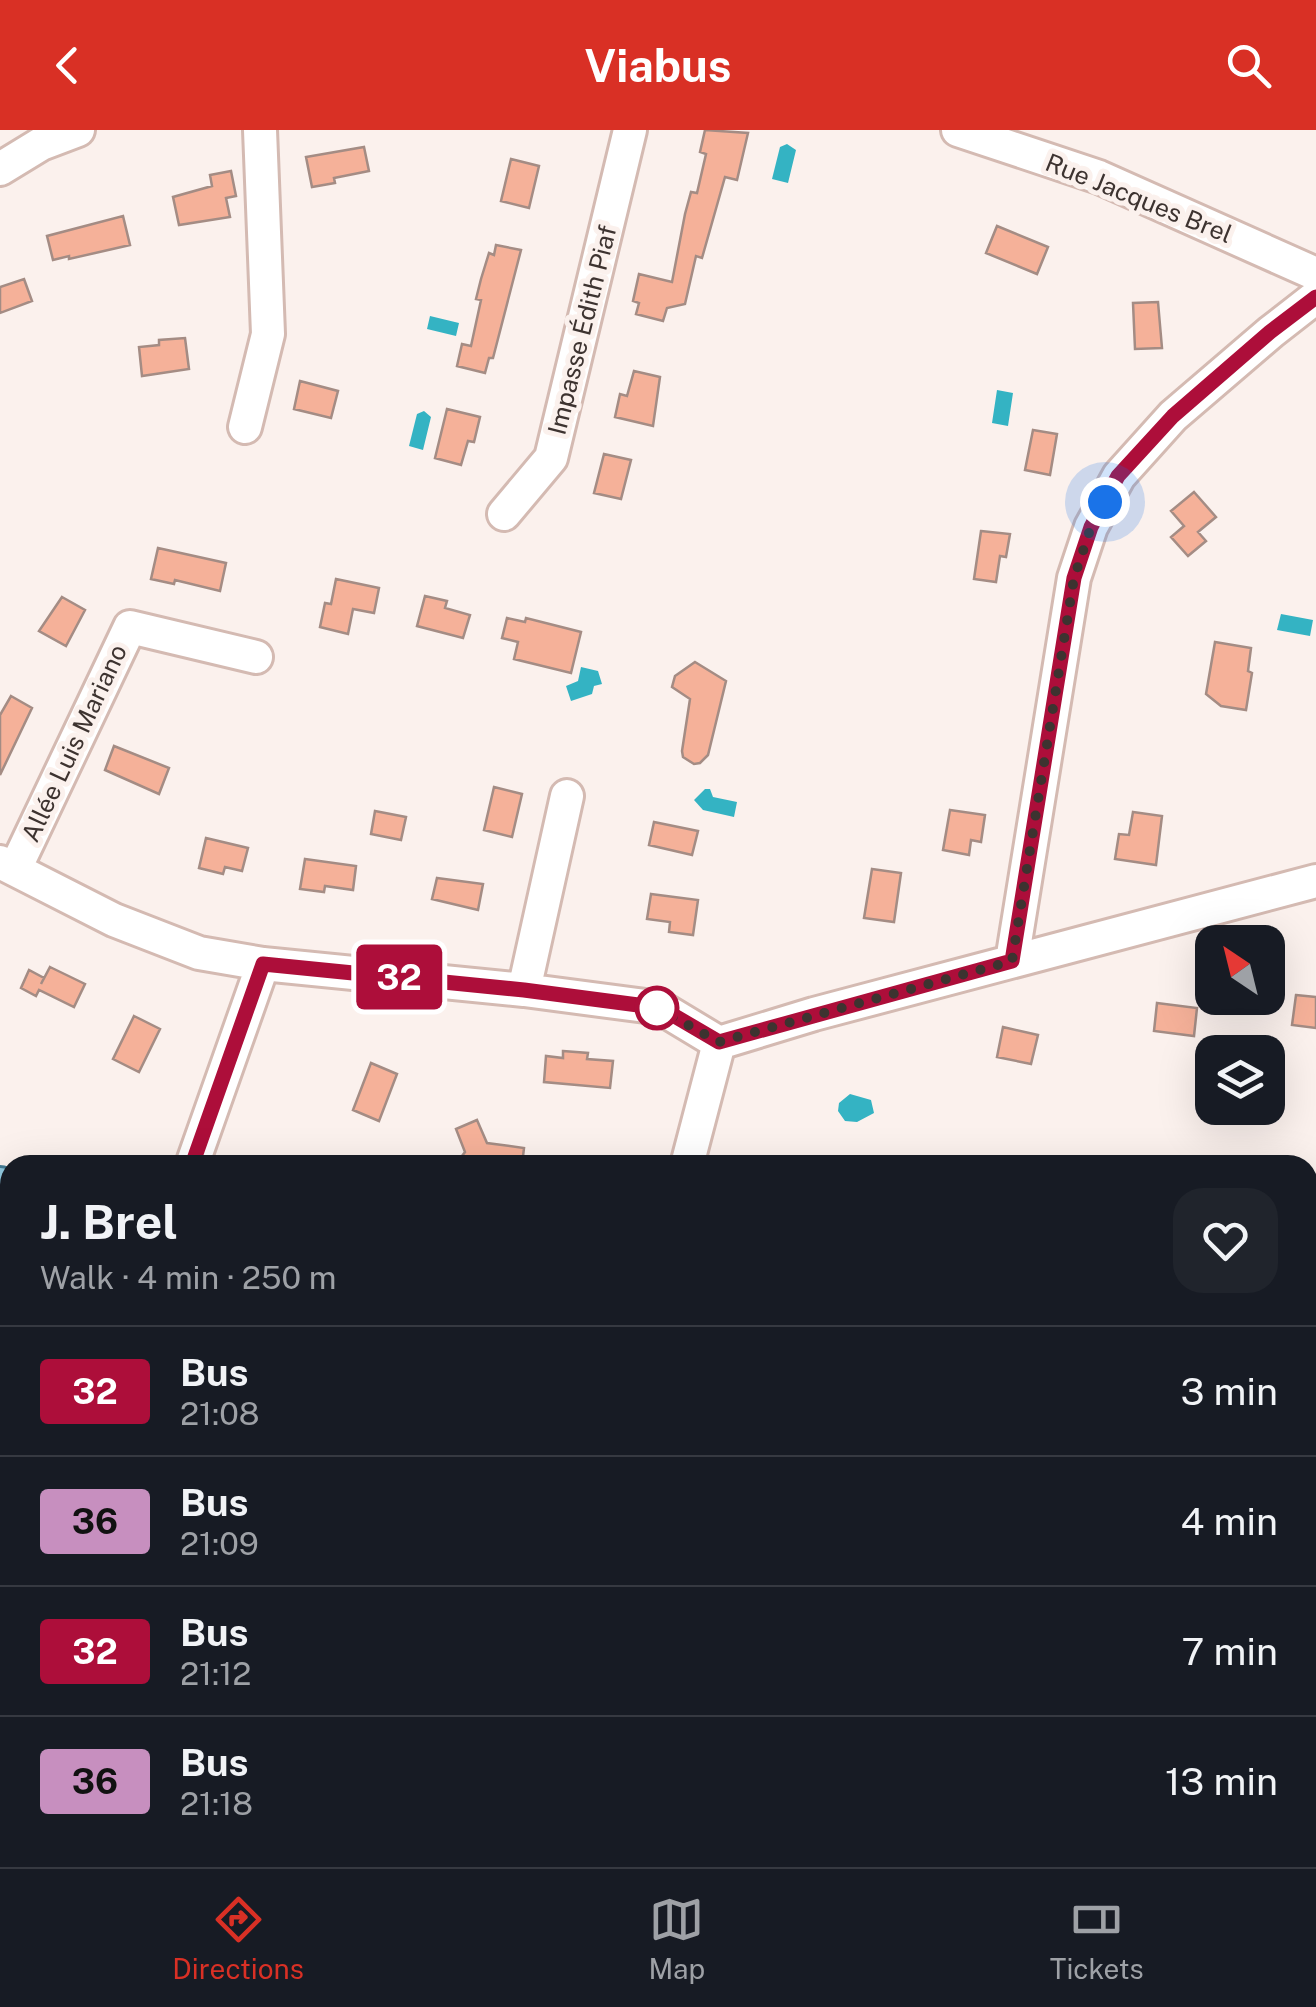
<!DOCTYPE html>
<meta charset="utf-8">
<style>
:root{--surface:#171b24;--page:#20242c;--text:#f1f3f6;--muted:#9ea1a6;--line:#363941;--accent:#d93025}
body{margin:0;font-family:"Public Sans",sans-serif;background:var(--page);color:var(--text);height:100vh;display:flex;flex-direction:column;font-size:38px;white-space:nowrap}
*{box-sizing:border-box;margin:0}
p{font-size:32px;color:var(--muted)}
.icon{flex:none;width:55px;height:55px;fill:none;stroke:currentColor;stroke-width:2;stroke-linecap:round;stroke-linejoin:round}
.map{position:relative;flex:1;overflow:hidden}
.sheet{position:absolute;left:0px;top:1025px;width:1318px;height:712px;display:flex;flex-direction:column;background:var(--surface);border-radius:30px 30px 0 0;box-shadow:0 10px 40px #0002}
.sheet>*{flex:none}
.badge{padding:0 20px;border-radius:8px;font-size:35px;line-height:65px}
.needle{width:65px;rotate:325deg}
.buttons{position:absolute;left:1195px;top:795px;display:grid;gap:20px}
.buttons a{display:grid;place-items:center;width:90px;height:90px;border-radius:20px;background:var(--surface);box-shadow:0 10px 40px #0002;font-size:50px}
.you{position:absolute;width:50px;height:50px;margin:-25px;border:8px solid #fff;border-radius:50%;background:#1a73e8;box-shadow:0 0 0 15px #1a73e833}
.map>.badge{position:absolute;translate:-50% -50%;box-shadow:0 0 0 5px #fff}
.round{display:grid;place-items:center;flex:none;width:105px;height:105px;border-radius:30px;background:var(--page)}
.head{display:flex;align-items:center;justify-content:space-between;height:170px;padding:0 40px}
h1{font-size:48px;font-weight:700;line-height:75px}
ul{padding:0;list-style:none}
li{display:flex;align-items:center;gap:30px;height:130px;padding:0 40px;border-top:2px solid var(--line)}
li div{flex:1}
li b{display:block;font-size:38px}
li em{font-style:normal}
li .badge{min-width:110px;font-weight:700;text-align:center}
header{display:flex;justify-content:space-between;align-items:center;height:130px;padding:0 40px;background:var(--accent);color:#fff;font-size:45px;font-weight:700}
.dock{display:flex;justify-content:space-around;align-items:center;height:140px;border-top:2px solid var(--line);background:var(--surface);font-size:28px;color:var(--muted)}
.dock a{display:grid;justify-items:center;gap:5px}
.dock .current{color:var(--accent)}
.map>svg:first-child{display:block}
</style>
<header><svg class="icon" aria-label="back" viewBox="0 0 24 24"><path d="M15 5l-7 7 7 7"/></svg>Viabus<svg class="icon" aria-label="search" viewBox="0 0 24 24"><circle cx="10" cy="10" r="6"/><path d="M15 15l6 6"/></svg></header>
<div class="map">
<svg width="1316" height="1737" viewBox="0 0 1316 1737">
<rect width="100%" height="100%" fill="#fbf1ed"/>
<path fill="#fae5de" d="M0,1096L10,1100V1320L0,1347Z"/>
<path fill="#c3cd8d" d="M0,1665L10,1673V1728H78L89,1737H0Z
M444,1728H961L987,1737H440Z"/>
<path fill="#34b3c3" d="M787,14L796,20L788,53L772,49L780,17Z
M430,186L459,193L456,206L427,199Z
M997,260L1013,263L1008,296L992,293Z
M424,281L431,287L423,320L409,316L417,284Z
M1281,484L1313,490L1310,506L1277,500Z
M581,537L598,541L602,554L594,556L592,564L571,571L566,556L578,551Z
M705,659H710L713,667L737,672L734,687L703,680L694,670Z
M850,964L871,970L874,983L857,992L845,991L838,981L839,973Z"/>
<path fill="#f5b199" stroke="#a48c84" stroke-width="2.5" d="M705,0L748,3L737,50L725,47L702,128L696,126L685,174L667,178L663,191L636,184L639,173L633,171L639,144L672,152L685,84L691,62L697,63L706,24L700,22Z
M364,17L369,41L334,48L335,53L312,57L306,27Z
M511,29L539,36L529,78L501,71Z
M231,41L236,66L226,68L230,87L179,95L173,67L212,56L210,45Z
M123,86L130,115L69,129V126L53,130L47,106Z
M997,96L1048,117L1037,144L986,123Z
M496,115L521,120L493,228H489L485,243L457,236L462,214L471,216L481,170L476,169L481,149L489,123L494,125Z
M24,149L32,171L0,183V157Z
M1158,172L1162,218L1135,219L1133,173Z
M185,208L189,239L142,246L139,217L159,215V210Z
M634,241L660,247L653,296L615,287L620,264L627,266Z
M300,251L338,261L331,288L294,279Z
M447,279L480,287L474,312L468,311L461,335L435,328Z
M1033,300L1057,304L1050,345L1025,340Z
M604,324L631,330L621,369L594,363Z
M1194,362L1216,387L1198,402L1206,411L1188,426L1171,407L1184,396L1171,381Z
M981,401L1010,404L1006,427L1000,426L996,452L974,449Z
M158,418L226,433L220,461L175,450L174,454L151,449Z
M336,449L379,458L374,483L353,479L348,504L320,497L325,473L331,474Z
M425,466L447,471L445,478L470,485L463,508L417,496Z
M62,467L85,480L66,516L39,501Z
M507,488L525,492L526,488L581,502L571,543L514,529L518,512L502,508Z
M1215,512L1251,518L1248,541L1252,543L1246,580L1221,576L1206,564Z
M695,532L726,551L708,625L700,633L694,634L683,627L682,621L690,569L672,557L675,546Z
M11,566L32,578L0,645V585Z
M114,616L169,638L159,664L105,640Z
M494,657L522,664L512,707L484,700Z
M950,680L985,685L981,712L971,710L969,725L943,720Z
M375,681L406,687L401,710L371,704Z
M1133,682L1162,686L1156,735L1115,729L1119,704L1129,705Z
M654,692L698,701L692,725L649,715Z
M206,708L248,718L242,741L225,737L223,744L199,738Z
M305,729L356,736L353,760L325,756L324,762L300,759Z
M872,739L901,743L894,792L864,788Z
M437,748L483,754L478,780L432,769Z
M651,764L698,770L693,805L669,802L670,792L647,789Z
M50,837L85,854L74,877L39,860L36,866L21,858L29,840L44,848L41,854Z
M1296,865L1316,867V898L1292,895Z
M1157,873L1197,878L1194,906L1154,901Z
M134,886L160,899L139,942L113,929Z
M1003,897L1038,905L1031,934L997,927Z
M563,921L588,923L587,929L613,931L610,958L544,952L546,926L563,928Z
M371,933L397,944L379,991L353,980Z
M477,990L487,1013L524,1018L522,1035H455L465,1022L456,999Z"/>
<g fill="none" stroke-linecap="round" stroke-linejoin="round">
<g stroke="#d4bab2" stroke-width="38">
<path id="minor" d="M958,0L1099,47L1316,144
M0,39L41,14L78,0
M245,297L268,204L260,0
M504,384L551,328L630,0
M0,732L114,790L199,823L263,834L524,860L661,878L719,913L814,884L1316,751
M15,739L130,497L256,527
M1012,831L1074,448L1091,397L1119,346L1173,286L1271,202L1316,167
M524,860L567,666
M192,1035L263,834
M687,1035L719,913
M644,1728L668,1737
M805,1737L809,1728"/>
</g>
<g stroke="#437a92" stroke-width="48">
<path id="major" d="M0,1059L10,1063
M1308,1557L1316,1560"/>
</g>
<g stroke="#437a92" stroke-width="55">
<path id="highway" d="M0,1522L10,1530
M0,1571L10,1580
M164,1728L174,1737
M216,1728L225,1737"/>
</g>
<path stroke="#998f8c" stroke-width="4" stroke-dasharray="8 5" stroke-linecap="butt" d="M421,1737L425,1728"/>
<use href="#minor" stroke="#fff" stroke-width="32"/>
<use href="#major" stroke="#90c7dd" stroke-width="42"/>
<use href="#highway" stroke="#46a1c6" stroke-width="50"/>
</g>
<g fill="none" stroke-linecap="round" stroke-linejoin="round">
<g stroke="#fff" stroke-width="22">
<path id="line" d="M192,1035L263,834L524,860L661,878L719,912L1012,831L1074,448L1091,397L1118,346L1173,286L1270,202L1316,167"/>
</g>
<use href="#line" stroke="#ad0e3a" stroke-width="15"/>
<path stroke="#3d3330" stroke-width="10" stroke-dasharray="0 18" d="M657,878L719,912L1012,831L1074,448L1091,397L1105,372"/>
</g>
<circle fill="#fff" stroke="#ad0e3a" stroke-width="5" cx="657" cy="878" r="20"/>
<g text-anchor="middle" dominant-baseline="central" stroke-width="10" stroke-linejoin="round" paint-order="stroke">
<g font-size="25" fill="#3d3330" stroke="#fbf1ed">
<text transform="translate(1139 68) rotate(22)">Rue Jacques Brel</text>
<text transform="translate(582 200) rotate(-76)">Impasse Édith Piaf</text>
<text transform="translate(74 613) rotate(-65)">Allée Luis Mariano</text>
</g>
</g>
</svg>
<div class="buttons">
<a><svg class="needle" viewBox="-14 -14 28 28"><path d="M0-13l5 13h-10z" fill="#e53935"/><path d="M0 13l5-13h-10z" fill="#9ea1a6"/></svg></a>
<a><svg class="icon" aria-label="layers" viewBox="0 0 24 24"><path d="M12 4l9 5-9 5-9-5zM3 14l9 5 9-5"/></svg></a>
</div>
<div class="you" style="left:1105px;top:372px"></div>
<b class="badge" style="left:399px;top:847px;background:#ad0e3a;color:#fff">32</b>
<section class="sheet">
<div class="head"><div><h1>J. Brel</h1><p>Walk · 4 min · 250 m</p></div><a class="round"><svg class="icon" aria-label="heart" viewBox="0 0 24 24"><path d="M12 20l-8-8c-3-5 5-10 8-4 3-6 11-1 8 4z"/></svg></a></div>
<ul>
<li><span class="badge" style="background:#ad0e3a;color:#fff">32</span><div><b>Bus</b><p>21:08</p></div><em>3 min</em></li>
<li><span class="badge" style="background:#c78fbf;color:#111">36</span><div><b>Bus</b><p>21:09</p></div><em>4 min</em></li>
<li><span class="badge" style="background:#ad0e3a;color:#fff">32</span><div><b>Bus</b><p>21:12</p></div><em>7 min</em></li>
<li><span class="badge" style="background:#c78fbf;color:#111">36</span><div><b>Bus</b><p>21:18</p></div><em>13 min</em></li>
</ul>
</section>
</div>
<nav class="dock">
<a class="current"><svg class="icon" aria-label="directions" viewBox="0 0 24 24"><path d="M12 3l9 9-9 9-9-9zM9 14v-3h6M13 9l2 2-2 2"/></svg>Directions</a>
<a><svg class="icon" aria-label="map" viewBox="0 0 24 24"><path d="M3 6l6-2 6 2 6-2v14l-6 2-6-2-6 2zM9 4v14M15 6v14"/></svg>Map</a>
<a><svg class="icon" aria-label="tickets" viewBox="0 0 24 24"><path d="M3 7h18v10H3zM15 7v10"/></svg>Tickets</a>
</nav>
